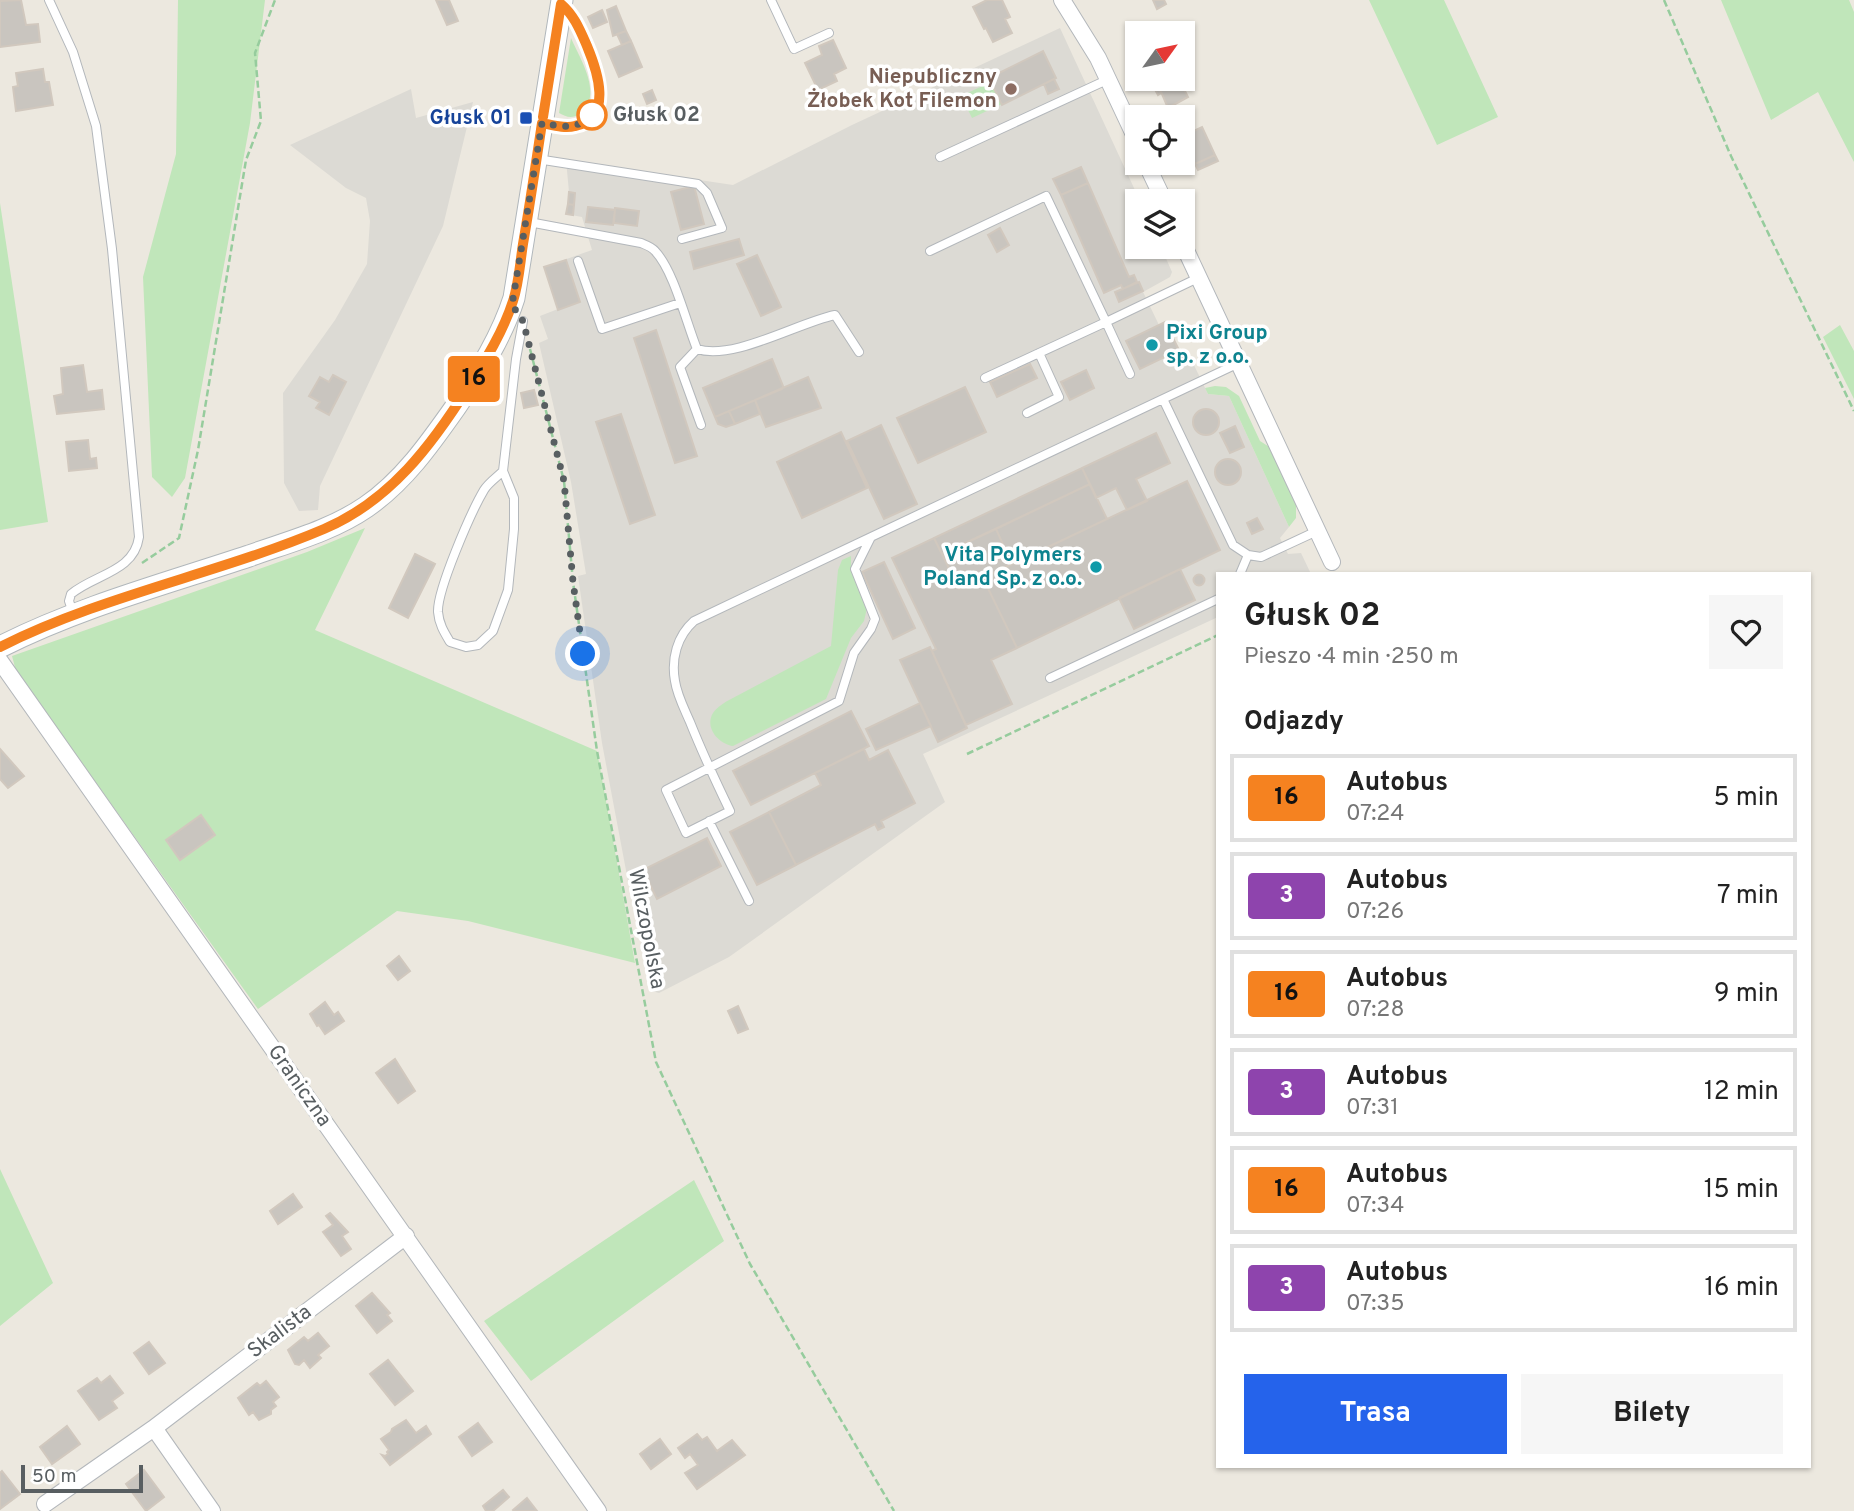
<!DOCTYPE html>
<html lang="pl">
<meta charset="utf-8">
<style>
:root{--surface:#fff;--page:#f6f6f6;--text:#222;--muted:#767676;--line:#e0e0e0;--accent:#2563eb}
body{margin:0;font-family:Overpass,sans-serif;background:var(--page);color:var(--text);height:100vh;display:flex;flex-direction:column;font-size:26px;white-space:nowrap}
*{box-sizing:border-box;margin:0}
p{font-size:23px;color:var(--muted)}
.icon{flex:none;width:38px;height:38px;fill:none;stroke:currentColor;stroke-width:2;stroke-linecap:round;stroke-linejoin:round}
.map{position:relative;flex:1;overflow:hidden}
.sheet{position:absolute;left:1216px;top:572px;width:595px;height:896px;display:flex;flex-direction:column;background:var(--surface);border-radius:0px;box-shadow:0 2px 5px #0004}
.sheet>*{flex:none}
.badge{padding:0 14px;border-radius:5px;font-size:24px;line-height:46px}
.needle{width:46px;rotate:57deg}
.controls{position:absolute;left:1125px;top:21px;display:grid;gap:14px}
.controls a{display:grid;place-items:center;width:70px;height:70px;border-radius:0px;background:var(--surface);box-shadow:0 2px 5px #0004;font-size:35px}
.scale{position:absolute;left:21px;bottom:18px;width:122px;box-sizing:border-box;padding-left:7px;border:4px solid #585e61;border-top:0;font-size:19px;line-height:24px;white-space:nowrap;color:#585e61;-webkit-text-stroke:5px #fff;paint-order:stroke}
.you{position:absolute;width:35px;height:35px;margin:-18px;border:5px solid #fff;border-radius:50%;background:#1a73e8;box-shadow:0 0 0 10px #1a73e833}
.map>.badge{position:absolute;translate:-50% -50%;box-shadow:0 0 0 4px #fff}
h2{padding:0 28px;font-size:26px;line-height:63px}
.round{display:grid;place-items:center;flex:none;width:74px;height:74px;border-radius:0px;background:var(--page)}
.head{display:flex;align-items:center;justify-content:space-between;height:119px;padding:0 28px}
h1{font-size:33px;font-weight:700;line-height:52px}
.cta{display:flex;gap:14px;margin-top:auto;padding:14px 28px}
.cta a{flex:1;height:80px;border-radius:0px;background:var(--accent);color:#fff;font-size:28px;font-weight:700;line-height:80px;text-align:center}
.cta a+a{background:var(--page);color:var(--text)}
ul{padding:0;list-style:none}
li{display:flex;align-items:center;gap:21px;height:88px;margin:0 14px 10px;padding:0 14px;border:4px solid var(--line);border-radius:0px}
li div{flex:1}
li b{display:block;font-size:26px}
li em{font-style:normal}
li .badge{min-width:77px;font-weight:700;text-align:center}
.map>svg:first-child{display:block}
</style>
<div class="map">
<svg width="1854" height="1511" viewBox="0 0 1854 1511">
<rect width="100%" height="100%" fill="#ece8df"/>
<path fill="#dcdad4" d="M1060,28L1140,201H1138V247H1161L1172,272L1170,277L1143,292L1159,325L1165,322L1179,350L1191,359L1208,394L1229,396L1289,527L1280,538L1288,554L1301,553L1311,574H1218V617L923,754L945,802L729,957L659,993L652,991L634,909L638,904L636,888L628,881L602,743L578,576L586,574L571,482L539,343L548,339L540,316L558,309L544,267L592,250L582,217L566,214L569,192L566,160L733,185L852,125Z
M411,89L416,118L473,102L443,226L320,486L318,510L299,511L284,483L283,393L335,320L367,264L370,221L366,198L346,188L290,145Z"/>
<path fill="#c0e6ba" d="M178,0H265L250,123L185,478L172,497L152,477L143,277L176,154Z
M1369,0H1444L1498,117L1437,145Z
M1721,0H1849L1854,12V162L1818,92L1771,120Z
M571,38C580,59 604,95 580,114C572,119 566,117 559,113Z
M991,82L1002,104L972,118L961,96Z
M0,203L48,522L0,530Z
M1840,325L1854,351V399L1823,337Z
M1215,386L1226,387L1239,396L1260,441L1271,448L1296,502V518L1289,527L1229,396L1208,394L1205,388Z
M365,528L315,630L597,751L635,963L468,921L397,911L258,1009L16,671L12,656L307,552Z
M851,556V571L867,608L864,621L851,638L826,699L733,746C719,744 704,728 713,713C717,707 725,702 731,699L831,646L838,570L842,560Z
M0,1169L53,1283L0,1326Z
M694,1180L724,1241L531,1381L484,1321Z"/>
<path fill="#c9c5bf" stroke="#d1c8be" stroke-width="2" d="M21,0L26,25L38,24L40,42L0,47V1Z
M436,0H449L458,21L447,25Z
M987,0H1002L1010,17L1005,19L1012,33L993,42L986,28L984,29L973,7Z
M1153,0H1164L1166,4L1157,9Z
M616,6L626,31L613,36L607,10Z
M602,10L607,22L593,28L588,17Z
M1151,23L1156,33H1138V51L1129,33Z
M626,31L631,41L622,45L617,34Z
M833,40L846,68L834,74L837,81L818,90L805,63L822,55L819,46Z
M631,41L642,67L619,77L608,51Z
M1043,51L1056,78L1002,105L989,78Z
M43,69L45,82H49L53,105L16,111L13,87L18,86L16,73Z
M1054,79L1059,89L1048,94L1044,84Z
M1163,79H1167L1169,83L1159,87L1161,93L1158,95L1152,84Z
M1170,79H1179L1188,97L1168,108L1159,87L1169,83L1168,80Z
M652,90L656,100L647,104L643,94Z
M1202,127L1215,155L1195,164L1183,136Z
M1215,155L1218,161L1198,170L1195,164Z
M1081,167L1088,183L1061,195L1053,179Z
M1088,183L1129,277L1134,275L1137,282L1123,289L1121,285L1104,293L1061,195Z
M694,186L704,224L681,230L671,192Z
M569,192L575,193L574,205L568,204Z
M568,204L574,205L573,215L566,214Z
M588,207L615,210L613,225L586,222Z
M615,208L639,211L637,226L614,223Z
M1000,228L1009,245L997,252L988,235Z
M739,239L744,255L694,269L690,252Z
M757,255L781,307L761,316L737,264Z
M566,260L580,302L558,310L544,267Z
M1139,282L1143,291L1119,302L1115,292Z
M1165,322L1179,350L1140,369L1126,341Z
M656,330L697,456L675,463L634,338Z
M772,359L783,386L782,389L715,417L703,388Z
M1030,364L1037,378L997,397L990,382Z
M83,365L87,392L102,390L104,409L57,414L54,396L63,394L61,368Z
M1086,370L1094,388L1070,400L1061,382Z
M333,375L346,382L329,415L316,408L320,402L309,396L320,377L329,382Z
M808,377L821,408L766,427L755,400Z
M965,387L986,432L918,463L897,418Z
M534,390L538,405L524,408L521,393Z
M755,400L760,414L735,424L729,411Z
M1193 422a13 13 0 1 1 26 0a13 13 0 1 1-26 0Z
M729,411L735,424L726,427L718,424L715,417Z
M621,414L655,515L630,524L596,422Z
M881,425L917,504L884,519L847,441Z
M1235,426L1244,447L1230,453L1220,433Z
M841,432L867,488L802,518L777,462Z
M1156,433L1170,463L1136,479L1147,501L1127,510L1116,488L1096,498L1082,468Z
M88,440L90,459L96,458L97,468L69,471L66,442Z
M1215 472a13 13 0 1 1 26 0a13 13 0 1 1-26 0Z
M1082,468L1090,484L942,554L934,538Z
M1187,481L1220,550L1017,648L983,578Z
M1090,484L1107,519L1012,564L996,529Z
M1257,518L1263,529L1252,534L1247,523Z
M996,529L1012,564L959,589L942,554Z
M934,538L959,589L983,578L1017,648L991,660L1012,704L966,725L932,651L936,649L892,558Z
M415,554L435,564L408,618L389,608Z
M884,562L915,628L893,639L862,572Z
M1180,569L1195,600L1134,629L1119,598Z
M1193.5 580a5.5 5.5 0 1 1 11 0a5.5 5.5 0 1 1-11 0Z
M930,647L967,728L938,742L900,660Z
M920,703L931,726L876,750L866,729Z
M851,711L869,746L751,805L733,771Z
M0,749L24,776L8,788L0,779Z
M864,749L869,760L888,750L915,803L881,821L884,827L878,830L875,824L796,865L769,812L821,785L815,773Z
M769,812L796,865L757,885L730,832Z
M201,815L215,835L180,860L166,840Z
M707,838L721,866L657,899L643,870Z
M399,956L410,971L398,980L387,966Z
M325,1002L334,1015L338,1012L344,1021L325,1034L319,1025L317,1026L310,1014Z
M738,1006L748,1029L738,1033L728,1011Z
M395,1059L415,1091L398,1103L376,1073Z
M293,1194L302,1207L278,1224L270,1211Z
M330,1213L348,1232L342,1236L351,1249L341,1256L323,1232L333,1225L326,1216Z
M372,1293L390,1313L387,1315L392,1321L377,1333L356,1306Z
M318,1333L329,1346L318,1355L321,1358L310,1368L304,1360L299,1365L295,1364L288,1350L304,1337L308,1341Z
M149,1342L165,1363L149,1374L134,1353Z
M388,1360L413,1391L395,1405L370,1374Z
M110,1376L123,1393L112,1401L117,1408L99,1420L78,1391L97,1378L101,1383Z
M266,1381L279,1397L273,1402L276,1406L271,1410V1414L259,1420L253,1412L249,1415L238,1398L257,1383L260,1386Z
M406,1420L416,1433L426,1426L431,1434L390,1465L382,1455L385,1456L388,1454L387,1452L389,1450L381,1439L391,1432L392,1429Z
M478,1423L492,1442L472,1456L459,1437Z
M67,1426L80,1444L52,1464L40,1447Z
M697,1434L702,1440L707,1437L717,1451L732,1440L745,1455L697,1489L685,1473L698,1465L690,1454L685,1458L678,1448Z
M660,1439L671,1454L651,1469L640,1454Z
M144,1470L164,1497L146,1511L126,1484Z
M2,1471L20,1494L0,1509V1473Z
M503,1490L509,1497L493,1511H486L483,1506Z
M527,1498L537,1511H514L513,1510Z"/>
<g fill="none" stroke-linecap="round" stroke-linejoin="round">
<g stroke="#b3b7bb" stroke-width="10">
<path id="lane" d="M49,0L73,52L96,126L112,249L139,537C134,572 95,574 71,594L69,601L73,613
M771,0L794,49L829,33
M545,123C609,135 607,94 588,48C581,33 576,17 563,5
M940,157L1109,79
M537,159L698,184L707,193L722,228L682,239
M529,222L641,243C646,245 652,247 655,251C674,271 686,322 697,349C733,361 797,323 835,315L859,352
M930,251L1046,196L1106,322L1198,278
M578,261L602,329L680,303
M697,349L680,367L701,425
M985,378L1106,322L1130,374
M1163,399L1233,545L1248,555L1240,574
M1027,413L1059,397L1039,353
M503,471C497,477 488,483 484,490C471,512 437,590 438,612C439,624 444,632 450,642L466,647L478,645L493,631L508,590L514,529V498L503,471L516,359L523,321
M871,537L694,621C677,636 671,659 675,681C677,695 684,708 690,722C702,752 716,782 730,811L686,833L666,790L839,701L854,653L871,629L875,619L855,569L871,537L1239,363
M1248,555L1261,557L1317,531
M1050,678L1218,599
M709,821L749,901"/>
</g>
<g stroke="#b3b7bb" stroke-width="18">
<path id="street" d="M1062,0L1098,58L1138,143
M1146,163L1164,201
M1183,244L1332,562
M0,661L598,1511
M154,1428L212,1511
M45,1504L154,1428L406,1236"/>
</g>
<g stroke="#b1b7bb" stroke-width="23">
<path id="secondary" d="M0,647C79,607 165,584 249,556C288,542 331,531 366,507C404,481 431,442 457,405C480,371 502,336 514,298L562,0"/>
</g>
<path stroke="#96cc9d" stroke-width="2.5" stroke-dasharray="7 3.5" stroke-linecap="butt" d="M1664,0L1731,156L1854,411
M993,86L990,88L996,100
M530,349L564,481L573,582L597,751L656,1062L750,1264L894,1511
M142,563L179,538L198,450L246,160L261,121L255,53L275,0
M967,754L1218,635"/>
<use href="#lane" stroke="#fff" stroke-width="8"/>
<use href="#street" stroke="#fff" stroke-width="16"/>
<use href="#secondary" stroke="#fff" stroke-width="21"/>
</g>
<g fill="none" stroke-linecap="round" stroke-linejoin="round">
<g stroke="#fff" stroke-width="16">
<path id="line" d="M0,647C103,595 218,574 324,529C390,501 432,445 469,386C486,359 503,332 513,301C519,283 520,263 523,244C530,204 536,163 542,123C552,125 565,129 575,126C614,118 597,70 587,46C580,30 574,15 561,4L543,117"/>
</g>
<use href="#line" stroke="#f58220" stroke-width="10"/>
<path stroke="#585e61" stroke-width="7" stroke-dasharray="0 12.6" d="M583,654L573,582L564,481L523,321L512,305L542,123C562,127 577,130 592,115"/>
</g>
<circle fill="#8d6e63" stroke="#fff" stroke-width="2.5" cx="1011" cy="89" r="7"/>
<circle fill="#fff" stroke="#f58220" stroke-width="3.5" cx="592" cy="115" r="14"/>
<rect fill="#1a4fb4" stroke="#fff" stroke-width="2.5" x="519" y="111" width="14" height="14" rx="3.5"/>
<g fill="#0f9aa8" stroke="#fff" stroke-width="2.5">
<circle cx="1152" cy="345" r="7"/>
<circle cx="1096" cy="567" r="7"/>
</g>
<g text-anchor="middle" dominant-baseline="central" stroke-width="7" stroke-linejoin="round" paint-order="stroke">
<g font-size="21" font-weight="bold" fill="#785e54" stroke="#fff" text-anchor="end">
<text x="997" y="77">Niepubliczny<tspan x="997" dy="24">Żłobek Kot Filemon</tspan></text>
</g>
<g font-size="21" font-weight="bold" fill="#585e61" stroke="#fff" text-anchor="start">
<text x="613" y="115">Głusk 02</text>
</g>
<g font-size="21" font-weight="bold" fill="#164399" stroke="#fff" text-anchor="end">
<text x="512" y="118">Głusk 01</text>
</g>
<g font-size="21" font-weight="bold" fill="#0d838f" stroke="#fff" text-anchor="start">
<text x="1166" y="333">Pixi Group<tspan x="1166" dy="24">sp. z o.o.</tspan></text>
<text x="1082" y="555" text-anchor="end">Vita Polymers<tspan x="1082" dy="24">Poland Sp. z o.o.</tspan></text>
</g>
<g font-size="21" fill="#585e61" stroke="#fff">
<text transform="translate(646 929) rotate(79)">Wilczopolska</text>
<text transform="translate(299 1086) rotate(55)">Graniczna</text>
<text transform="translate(280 1332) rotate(-37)">Skalista</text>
</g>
</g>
</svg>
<div class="controls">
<a><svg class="needle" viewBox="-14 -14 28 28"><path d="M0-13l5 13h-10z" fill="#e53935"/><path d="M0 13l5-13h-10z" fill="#767676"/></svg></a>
<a><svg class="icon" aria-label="locate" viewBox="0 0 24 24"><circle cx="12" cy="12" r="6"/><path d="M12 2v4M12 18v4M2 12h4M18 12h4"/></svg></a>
<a><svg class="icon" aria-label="layers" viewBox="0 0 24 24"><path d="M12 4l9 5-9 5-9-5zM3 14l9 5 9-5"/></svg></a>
</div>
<div class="scale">50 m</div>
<div class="you" style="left:583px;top:654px"></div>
<b class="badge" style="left:474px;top:379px;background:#f58220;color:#111">16</b>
<section class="sheet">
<div class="head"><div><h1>Głusk 02</h1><p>Pieszo · 4 min · 250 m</p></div><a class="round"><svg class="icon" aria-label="heart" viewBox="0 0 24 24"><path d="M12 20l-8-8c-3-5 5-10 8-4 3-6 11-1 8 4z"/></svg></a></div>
<h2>Odjazdy</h2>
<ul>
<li><span class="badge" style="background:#f58220;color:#111">16</span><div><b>Autobus</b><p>07:24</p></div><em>5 min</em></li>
<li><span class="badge" style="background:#8e44ad;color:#fff">3</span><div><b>Autobus</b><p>07:26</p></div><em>7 min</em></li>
<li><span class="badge" style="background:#f58220;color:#111">16</span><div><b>Autobus</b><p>07:28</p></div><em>9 min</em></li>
<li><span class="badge" style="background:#8e44ad;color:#fff">3</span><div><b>Autobus</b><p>07:31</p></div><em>12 min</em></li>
<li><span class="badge" style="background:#f58220;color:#111">16</span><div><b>Autobus</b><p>07:34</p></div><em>15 min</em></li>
<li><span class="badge" style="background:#8e44ad;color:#fff">3</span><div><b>Autobus</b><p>07:35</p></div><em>16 min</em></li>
</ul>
<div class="cta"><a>Trasa</a><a>Bilety</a></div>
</section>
</div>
